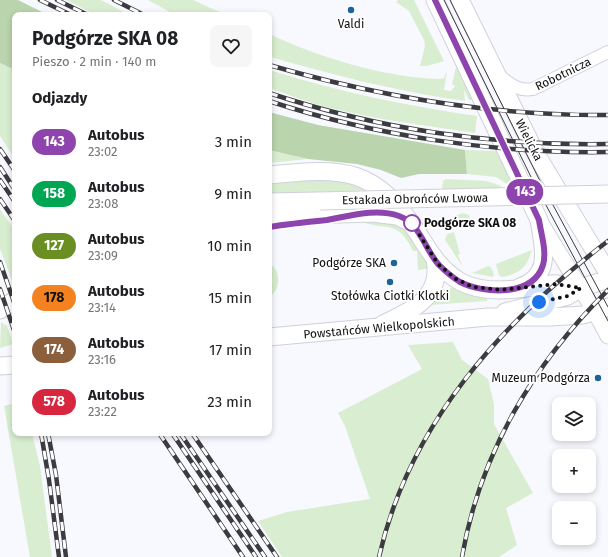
<!DOCTYPE html>
<html lang="pl">
<meta charset="utf-8">
<style>
:root{--surface:#fff;--page:#f6f6f6;--text:#202124;--muted:#757577}
body{margin:0;font-family:"Fira Sans",sans-serif;background:var(--page);color:var(--text);height:100vh;display:flex;flex-direction:column;font-size:15px;white-space:nowrap}
*{box-sizing:border-box;margin:0}
p{font-size:13px;color:var(--muted)}
.icon{flex:none;width:22px;height:22px;fill:none;stroke:currentColor;stroke-width:2;stroke-linecap:round;stroke-linejoin:round}
.map{position:relative;flex:1;overflow:hidden}
.details{position:absolute;left:12px;top:12px;width:260px;height:424px;display:flex;flex-direction:column;background:var(--surface);border-radius:8px;box-shadow:0 2px 6px #0003}
.details>*{flex:none}
.badge{padding:0 8px;border-radius:13px;font-size:14px;line-height:26px}
.controls{position:absolute;left:552px;top:397px;display:grid;gap:8px}
.controls a{display:grid;place-items:center;width:44px;height:44px;border-radius:8px;background:var(--surface);box-shadow:0 2px 6px #0003;font-size:20px}
.you{position:absolute;width:20px;height:20px;margin:-10px;border:3px solid #fff;border-radius:50%;background:#1a73e8;box-shadow:0 0 0 6px #1a73e833}
.map>.badge{position:absolute;translate:-50% -50%;box-shadow:0 0 0 2px #fff}
h2{padding:0 20px;font-size:15px;line-height:36px}
.round{display:grid;place-items:center;flex:none;width:42px;height:42px;border-radius:8px;background:var(--page)}
.headline{display:flex;align-items:center;justify-content:space-between;height:68px;padding:0 20px}
h1{font-size:19px;font-weight:700;line-height:30px}
ul{padding:0;list-style:none}
li{display:flex;align-items:center;gap:12px;height:52px;padding:0 20px}
li div{flex:1}
li b{display:block;font-size:15px}
li em{font-style:normal}
li .badge{min-width:44px;font-weight:700;text-align:center}
.map>svg:first-child{display:block}
</style>
<div class="map">
<svg width="608" height="557" viewBox="0 0 608 557">
<rect width="100%" height="100%" fill="#f8f8ff"/>
<path fill="#d9eed0" d="M66,0H101L130,15H96Z
M148,0H193L226,15H175Z
M398,0H414L444,61L427,66H420L425,46L424,40L409,11L396,2Z
M269,34C322,58 381,77 440,79L444,78L447,71L444,90L451,91L455,86L452,84L456,67L476,100H469L464,90L465,101C398,92 335,75 270,57Z
M0,63L15,70V159L0,136Z
M269,70C337,91 406,106 477,116L475,133C430,126 384,121 339,110C315,105 292,96 269,88Z
M269,150L308,159L269,163Z
M465,150L501,151L511,184H507L496,177L467,174Z
M446,179L486,181L502,186L498,188L446,191L442,188L443,181Z
M317,180L353,183L369,190L269,194V182Z
M0,209L15,231V278L12,280L0,249Z
M463,213L469,215L470,219L460,223L458,220L451,223L453,230L447,231L452,217Z
M389,220L406,228L431,268L418,270L417,251H413C397,218 388,232 359,221Z
M454,232L460,254L458,255L463,267L445,240L447,234Z
M532,250C527,268 519,274 502,277L499,275L496,264Z
M269,263C282,272 281,288 269,298Z
M488,266L491,267L494,275L493,277L472,273Z
M454,287L487,297V301L429,305L439,289L447,290Z
M1,322L7,326L13,344L0,348Z
M453,342L462,360L488,379L494,404V424L533,493L506,508L517,545L499,557H282L258,521L287,512L370,499L345,426L338,413L422,369L408,345Z
M15,403V433H32L40,466L52,557H30L4,406Z"/>
<path fill="#bad4ae" d="M0,0H18L48,15H15V70L0,63Z
M269,112L318,125L465,150L467,174H419L401,178L381,170L357,164L308,159L269,150Z"/>
<g fill="none" stroke-linecap="round" stroke-linejoin="round">
<g stroke="#d0d0db" stroke-width="14">
<path id="minor" d="M498,75C510,84 519,92 533,89L608,52"/>
</g>
<g stroke="#d0d0db" stroke-width="17">
<path id="tertiary" d="M541,223C563,261 588,297 608,336"/>
</g>
<g stroke="#d0d0db" stroke-width="19">
<path id="secondary" d="M435,0L539,220C543,246 553,276 520,287
M460,0L536,154L608,273
M269,175C346,167 375,167 419,235C431,254 441,271 461,282C484,294 514,290 539,286C545,286 551,283 557,284C565,284 573,287 581,288
M269,202L320,201
M269,216L373,213L397,216L411,223
M0,310L15,300
M505,312L568,296L581,288L608,279
M383,324C411,311 443,297 435,260
M269,337L488,317H550L583,315L608,307
M0,366L15,365"/>
</g>
<use href="#minor" stroke="#fff" stroke-width="12"/>
<use href="#tertiary" stroke="#fff" stroke-width="15"/>
<use href="#secondary" stroke="#fff" stroke-width="17"/>
<path stroke="#3c3c40" stroke-width="1" d="M444,0L532,179L608,321
M450,0L539,179L608,307"/>
<g stroke="#3c3c40" stroke-width="4.5">
<path id="rail" d="M40,0L71,15
M57,0L88,15
M114,0L144,15
M269,65C380,97 492,116 608,115
M269,93C377,129 494,146 608,144
M269,101C375,136 496,154 608,152
M0,149L15,171
M0,167L15,190
M0,180L15,202
M0,199L15,221
M0,262L15,305
M0,289L15,333
M41,433L49,480L59,557
M48,433L56,475L66,557
M159,433L243,557
M172,433L256,557
M180,433L265,557
M192,433L277,557
M379,557C409,424 502,322 608,241
M462,557C480,453 534,363 608,290"/>
</g>
<use href="#rail" stroke="#fff" stroke-width="3" stroke-dasharray="9" stroke-linecap="butt"/>
<g stroke="#d0d0db" stroke-width="19" stroke-linecap="butt">
<path id="secondary-bridge" d="M320,201L608,194"/>
</g>
<use href="#secondary-bridge" stroke="#fff" stroke-width="17"/>
</g>
<g fill="none" stroke-linecap="round" stroke-linejoin="round">
<g stroke="#fff" stroke-width="9">
<path id="line" d="M269,227C288,224 307,222 327,220C350,216 376,208 399,216C420,223 425,250 439,265C445,271 452,277 460,282C484,294 533,297 543,265C547,251 541,234 539,220L435,0"/>
</g>
<use href="#line" stroke="#8e44ad" stroke-width="6"/>
<path stroke="#101013" stroke-width="4" stroke-dasharray="0 7.2" d="M412,223L438,264L456,279L473,287L501,290L556,284L581,288L568,296L539,302"/>
</g>
<g fill="#1d6398" stroke="#fff" stroke-width="1.5">
<circle cx="351" cy="10" r="4"/>
<circle cx="394" cy="263" r="4"/>
<circle cx="390" cy="282" r="4"/>
<circle cx="598" cy="378" r="4"/>
</g>
<circle fill="#fff" stroke="#8e44ad" stroke-width="2" cx="412" cy="223" r="8"/>
<g text-anchor="middle" dominant-baseline="central" stroke-width="3.5" stroke-linejoin="round" paint-order="stroke">
<g font-size="12" fill="#101013" stroke="#fff">
<text x="351" y="24">Valdi</text>
<text x="386" y="263" text-anchor="end">Podgórze SKA</text>
<text x="390" y="296">Stołówka Ciotki Klotki</text>
<text x="590" y="378" text-anchor="end">Muzeum Podgórza</text>
</g>
<g font-size="12" fill="#101013" stroke="#fff">
<text transform="translate(563 74) rotate(-26)">Robotnicza</text>
<text transform="translate(529 140) rotate(63)">Wielicka</text>
<text transform="translate(415 199) rotate(-1)">Estakada Obrońców Lwowa</text>
<text transform="translate(379 328) rotate(-5)">Powstańców Wielkopolskich</text>
</g>
<g font-size="12" font-weight="bold" fill="#101013" stroke="#fff" text-anchor="start">
<text x="424" y="223">Podgórze SKA 08</text>
</g>
</g>
</svg>
<div class="controls">
<a><svg class="icon" aria-label="layers" viewBox="0 0 24 24"><path d="M12 4l9 5-9 5-9-5zM3 14l9 5 9-5"/></svg></a>
<a>+</a>
<a>−</a>
</div>
<div class="you" style="left:539px;top:302px"></div>
<b class="badge" style="left:525px;top:192px;background:#8e44ad;color:#fff">143</b>
<section class="details">
<div class="headline"><div><h1>Podgórze SKA 08</h1><p>Pieszo · 2 min · 140 m</p></div><a class="round"><svg class="icon" aria-label="heart" viewBox="0 0 24 24"><path d="M12 20l-8-8c-3-5 5-10 8-4 3-6 11-1 8 4z"/></svg></a></div>
<h2>Odjazdy</h2>
<ul>
<li><span class="badge" style="background:#8e44ad;color:#fff">143</span><div><b>Autobus</b><p>23:02</p></div><em>3 min</em></li>
<li><span class="badge" style="background:#00a651;color:#fff">158</span><div><b>Autobus</b><p>23:08</p></div><em>9 min</em></li>
<li><span class="badge" style="background:#6b8e23;color:#fff">127</span><div><b>Autobus</b><p>23:09</p></div><em>10 min</em></li>
<li><span class="badge" style="background:#f58220;color:#111">178</span><div><b>Autobus</b><p>23:14</p></div><em>15 min</em></li>
<li><span class="badge" style="background:#8b5e3c;color:#fff">174</span><div><b>Autobus</b><p>23:16</p></div><em>17 min</em></li>
<li><span class="badge" style="background:#d7263d;color:#fff">578</span><div><b>Autobus</b><p>23:22</p></div><em>23 min</em></li>
</ul>
</section>
</div>
